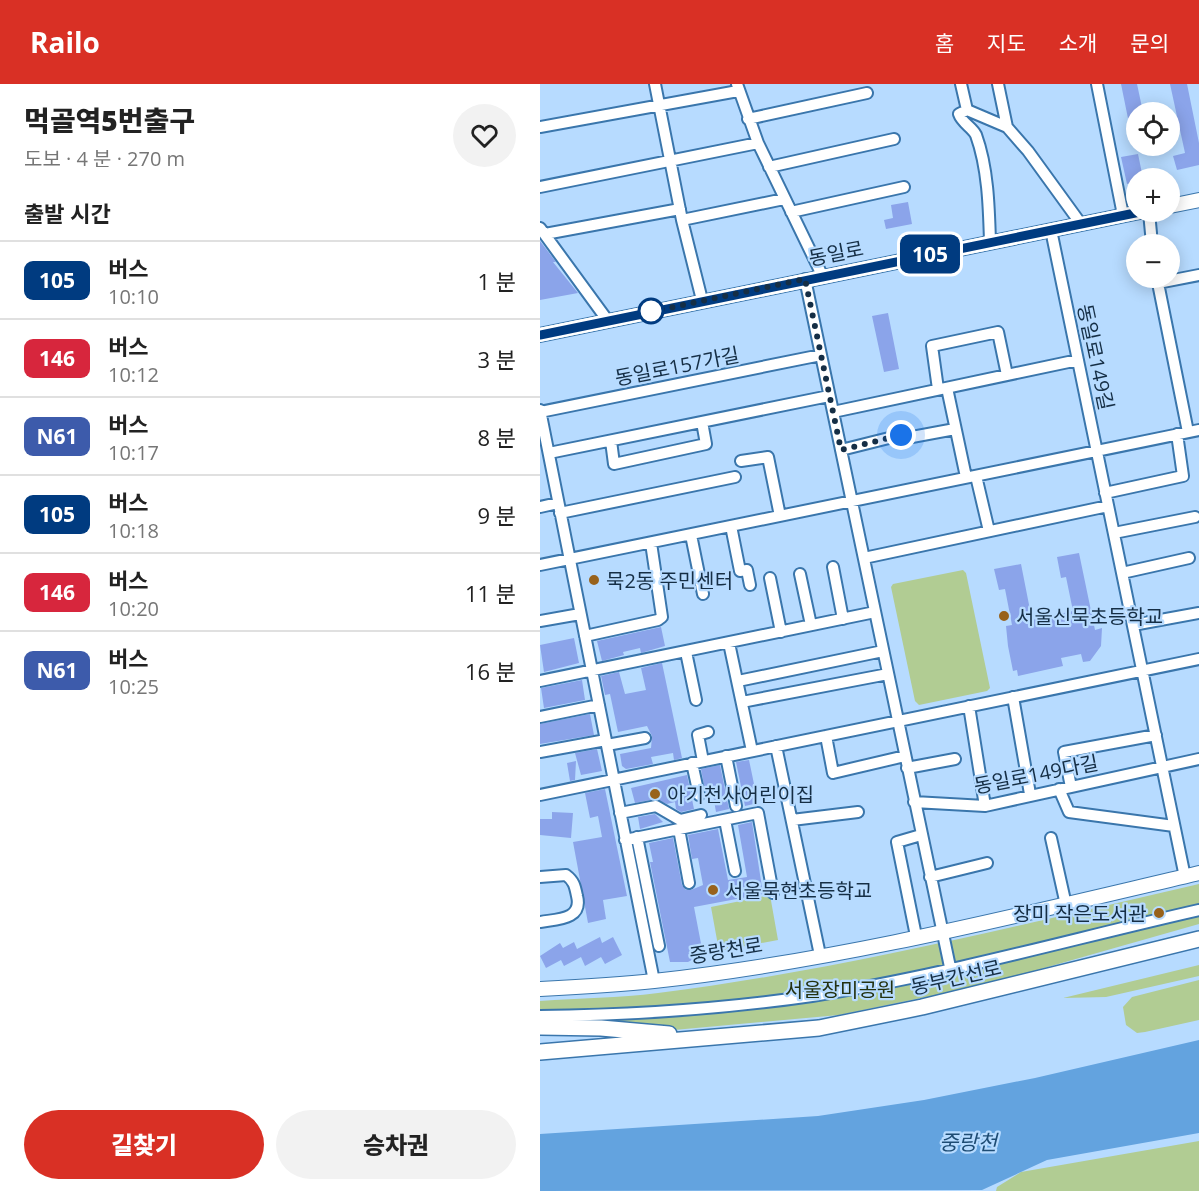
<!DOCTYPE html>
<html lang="ko">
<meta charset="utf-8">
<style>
:root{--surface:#fff;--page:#f2f2f2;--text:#222;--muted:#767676;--line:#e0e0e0;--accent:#d93025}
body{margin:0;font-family:"Open Sans","Noto Sans KR",sans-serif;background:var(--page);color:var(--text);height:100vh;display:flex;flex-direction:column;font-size:22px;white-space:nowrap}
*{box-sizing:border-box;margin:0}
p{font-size:20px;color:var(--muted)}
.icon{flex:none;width:33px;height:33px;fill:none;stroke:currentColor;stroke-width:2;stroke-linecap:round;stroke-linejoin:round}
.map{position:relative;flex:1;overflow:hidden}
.details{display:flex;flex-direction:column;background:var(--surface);width:540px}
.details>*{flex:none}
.badge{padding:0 12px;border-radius:9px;font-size:21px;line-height:39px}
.tools{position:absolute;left:586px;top:18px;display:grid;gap:12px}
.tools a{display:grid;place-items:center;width:54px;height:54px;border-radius:50%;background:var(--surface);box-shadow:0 3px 15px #0003;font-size:30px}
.you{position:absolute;width:30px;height:30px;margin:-15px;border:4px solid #fff;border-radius:50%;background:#1a73e8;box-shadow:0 0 0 9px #1a73e833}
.map>.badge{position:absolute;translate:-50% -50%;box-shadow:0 0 0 3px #fff}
h2{padding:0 24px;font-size:22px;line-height:54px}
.round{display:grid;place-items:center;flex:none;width:63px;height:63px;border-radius:32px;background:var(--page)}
.head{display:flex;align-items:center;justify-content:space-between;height:102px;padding:0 24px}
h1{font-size:28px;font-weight:800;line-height:45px}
.action{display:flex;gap:12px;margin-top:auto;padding:12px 24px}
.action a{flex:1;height:69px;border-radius:36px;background:var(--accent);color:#fff;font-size:24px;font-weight:800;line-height:69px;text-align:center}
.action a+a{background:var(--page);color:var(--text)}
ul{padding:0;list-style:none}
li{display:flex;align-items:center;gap:18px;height:78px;padding:0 24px;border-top:2px solid var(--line)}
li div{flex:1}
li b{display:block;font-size:22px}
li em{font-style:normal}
li .badge{min-width:66px;font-weight:700;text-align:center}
header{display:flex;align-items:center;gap:36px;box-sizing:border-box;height:84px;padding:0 30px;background:var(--accent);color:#fff}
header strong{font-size:28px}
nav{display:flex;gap:33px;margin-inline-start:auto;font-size:21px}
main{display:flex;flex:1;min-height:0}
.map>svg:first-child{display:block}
</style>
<header>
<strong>Railo</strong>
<nav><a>홈</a><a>지도</a><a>소개</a><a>문의</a></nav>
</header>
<main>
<section class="details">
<div class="head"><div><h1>먹골역5번출구</h1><p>도보 · 4 분 · 270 m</p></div><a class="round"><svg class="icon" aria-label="heart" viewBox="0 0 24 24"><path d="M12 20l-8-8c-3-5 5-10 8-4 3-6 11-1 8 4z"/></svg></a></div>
<h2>출발 시간</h2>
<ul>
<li><span class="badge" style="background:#003b80;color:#fff">105</span><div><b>버스</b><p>10:10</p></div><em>1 분</em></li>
<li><span class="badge" style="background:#d7263d;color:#fff">146</span><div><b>버스</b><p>10:12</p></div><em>3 분</em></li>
<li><span class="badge" style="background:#3d5bab;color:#fff">N61</span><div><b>버스</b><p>10:17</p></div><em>8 분</em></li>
<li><span class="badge" style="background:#003b80;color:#fff">105</span><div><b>버스</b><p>10:18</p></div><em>9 분</em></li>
<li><span class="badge" style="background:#d7263d;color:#fff">146</span><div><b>버스</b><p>10:20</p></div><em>11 분</em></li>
<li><span class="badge" style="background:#3d5bab;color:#fff">N61</span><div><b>버스</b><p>10:25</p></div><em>16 분</em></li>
</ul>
<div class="action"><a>길찾기</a><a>승차권</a></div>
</section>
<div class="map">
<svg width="659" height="1107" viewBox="0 0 659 1107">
<rect width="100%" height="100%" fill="#b7dbff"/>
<path fill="#b1cc93" d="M423,486L426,489L450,604L447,607L379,621L375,617L351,503L353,500Z
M659,800V840L444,901L299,931L134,946L0,939V917C39,914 79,914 118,909C301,886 480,841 659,800Z
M230,811L238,856L179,867L171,823Z
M659,881V892L566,913L523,914Z
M659,896V936L605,948L597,949L586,941L583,923L592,913Z
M659,1057V1107H456L457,1103L481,1088Z"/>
<path fill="#63a3df" d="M659,956V1049L507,1076L442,1106L0,1107V1050L278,1032L384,1016L495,994Z"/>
<path fill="#8ba4ea" d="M581,0H597L603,28H597V59H593Z
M630,0H647L659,59V81L637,86L633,72L645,69Z
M598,70L603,94H597V98L587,100L581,73Z
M368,118L372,140L346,145L344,136L353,134L351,121Z
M0,157L16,178H13L38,209L0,216Z
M348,229L359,285L344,288L332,232Z
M539,469L555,546L562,544L561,562L550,577L543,578L541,570L521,574L523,582L478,592L477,586L473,587L468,562L466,542L472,541L465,505L459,506L454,485L481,480L492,536L533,527L526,493L521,494L517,473Z
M121,543L125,562L101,569L100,564L83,568L84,571L62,577L57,557Z
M34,554L39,579L4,588L0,561Z
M122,579L142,674L134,676L133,669L111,673L113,680L86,685L82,682L80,670L111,664L112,652L107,642L78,648L70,610L65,611L61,592L79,588L85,610L106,606L101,584Z
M42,596L45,616L4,624L1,604Z
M50,630L54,651L0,660V640Z
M57,665L62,687L41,691L35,669Z
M209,676L218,719L205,722L196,678Z
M36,677L35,696L30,697L27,679Z
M180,681L189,725L176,728L173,711L166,712L161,685Z
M147,691L154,725L141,728L136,725L135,718L127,720L115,715L95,719L91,704Z
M65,705L87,812L63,816L66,835L48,839L33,758L62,753L58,732L50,734L45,709Z
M12,728L33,729L31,754L0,751V735H12Z
M115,730L123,738L100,745L98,733Z
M212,738L223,810L154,823L163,870L148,878H130L110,778H113L109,759L133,754L142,801L146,806H151L163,801L158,774L152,775L148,751L178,745L188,796L207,793L198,741Z
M60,853L62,859L73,853L82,871L65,880L61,873L45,882L41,873L24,882L21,876L6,884L0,872L20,859L23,864L34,858L37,865Z"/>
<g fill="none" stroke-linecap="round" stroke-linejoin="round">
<g stroke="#3a76ac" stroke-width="14">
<path id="minor" d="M115,0L142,136L162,216
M197,0L218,59L282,191
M421,0L427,26L467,43L488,67L541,140
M458,0L467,43
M557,0L583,131
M427,26L419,30C422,39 432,43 436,51C448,84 449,123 450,158
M208,35L327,9
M0,43L198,7
M229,83L354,55
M0,103L218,59
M251,128L364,103
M609,128L612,160
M142,136L244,115
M0,144L68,237
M511,146L645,793
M5,150L140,125
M617,194L648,348
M265,195L410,883
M618,199L659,191
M407,304L426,393
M398,305L392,262L458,248L467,291
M0,326L114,897
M0,328L281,271
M293,328L538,276
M71,357L74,380L166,360L162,338
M301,366L361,351L372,353L415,345
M9,369L289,312
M201,377L228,373L240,432
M436,392L449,447
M565,409L643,392L637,350
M0,423L18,419
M20,429L195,393
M191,442L200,487L207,486L210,501
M574,449L655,433
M151,451L163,510
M324,474L568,422
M0,481L659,346
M293,483L303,535
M582,489L649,474
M260,490L271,541
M230,494L241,548
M0,537L40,530
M593,541L659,529
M45,552L118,536L122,533L111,459
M189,559L212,667
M146,568L156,616
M0,597L335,528
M198,597L343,567
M473,613L490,710
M202,618L348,590
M429,622L445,722
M0,633L59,621
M286,652L293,689L365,672
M67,661L105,654
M236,662L280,871
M0,668L66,656
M186,672L196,722
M163,677L158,651L168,648
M152,679L159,711
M367,684L415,675
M531,703L524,668L616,651
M519,705L529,728L634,742
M0,711L659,575
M374,718L445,722L659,675
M80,729L116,722L140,736L161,731
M185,736L195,787
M252,736L318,728
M139,745L149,799
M97,753L119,862
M511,754L526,821
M85,756L218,729L233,809
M0,793L26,791C34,797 35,802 37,812C43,836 17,835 0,838
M390,793L447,779
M376,852L357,758L381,751
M0,932C91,931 183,925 272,912C402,892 531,855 659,826"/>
</g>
<g stroke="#3a76ac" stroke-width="16">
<path id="major" d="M630,122L659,116
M0,251L600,128
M0,905C38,903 76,901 114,897C298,877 479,831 659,789"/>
</g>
<g stroke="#3a76ac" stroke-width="18">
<path id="highway" d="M0,943L61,944L129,950
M0,968L279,944L382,923L659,855"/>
</g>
<use href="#minor" stroke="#fff" stroke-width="10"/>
<use href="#major" stroke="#fff" stroke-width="14"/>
<use href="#highway" stroke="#fff" stroke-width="15"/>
</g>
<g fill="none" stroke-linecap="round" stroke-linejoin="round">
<g stroke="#fff" stroke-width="14">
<path id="line" d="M0,251L600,128"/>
</g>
<use href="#line" stroke="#003b80" stroke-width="9"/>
<path stroke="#152e45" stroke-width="6" stroke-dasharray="0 10.8" d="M111,227L106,229L265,195L301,366L361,351"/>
</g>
<circle fill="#fff" stroke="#003b80" stroke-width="3" cx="111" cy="227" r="12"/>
<g fill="#98621b" stroke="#b7dbff" stroke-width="2">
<circle cx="54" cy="496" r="6"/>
<circle cx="464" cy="532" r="6"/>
<circle cx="115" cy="710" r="6"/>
<circle cx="173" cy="806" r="6"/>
<circle cx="619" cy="829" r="6"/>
</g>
<g text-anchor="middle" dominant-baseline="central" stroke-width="4.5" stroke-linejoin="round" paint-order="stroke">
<g font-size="20" fill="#152e45" stroke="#b7dbff">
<text transform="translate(296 169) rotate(-11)">동일로</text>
<text transform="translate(556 273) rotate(78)">동일로149길</text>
<text transform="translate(137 282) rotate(-11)">동일로157가길</text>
<text transform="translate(496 690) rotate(-11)">동일로149다길</text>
<text transform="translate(186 866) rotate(-9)">중랑천로</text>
<text transform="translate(416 893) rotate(-13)">동부간선로</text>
</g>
<g font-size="20" fill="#152e45" stroke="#b7dbff" text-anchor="start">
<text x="66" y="496">묵2동 주민센터</text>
<text x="476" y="532">서울신묵초등학교</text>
<text x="127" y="710">아기천사어린이집</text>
<text x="185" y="806">서울묵현초등학교</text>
<text x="607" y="829" text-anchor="end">장미 작은도서관</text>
</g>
<g font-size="20" fill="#233110" stroke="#b7dbff">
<text x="300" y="905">서울장미공원</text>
</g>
<g font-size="21" font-style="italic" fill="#1e4c74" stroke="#b7dbff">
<text x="428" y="1058">중랑천</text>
</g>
</g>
</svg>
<div class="tools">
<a><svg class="icon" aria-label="locate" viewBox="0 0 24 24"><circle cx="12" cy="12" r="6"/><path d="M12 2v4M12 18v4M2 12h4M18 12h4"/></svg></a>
<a>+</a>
<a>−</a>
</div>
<div class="you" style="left:361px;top:351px"></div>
<b class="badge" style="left:390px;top:170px;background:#003b80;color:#fff">105</b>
</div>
</main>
